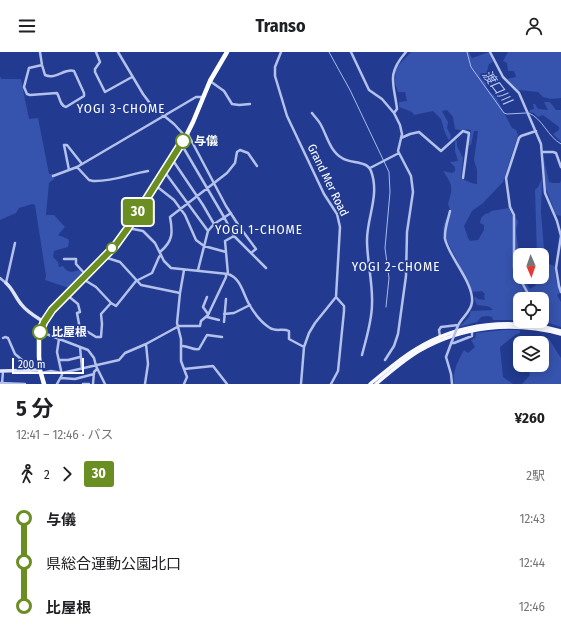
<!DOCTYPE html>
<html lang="ja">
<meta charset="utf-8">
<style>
:root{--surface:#fff;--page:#f2f2f2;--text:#202124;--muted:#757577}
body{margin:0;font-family:"Fira Sans Condensed","Noto Sans JP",sans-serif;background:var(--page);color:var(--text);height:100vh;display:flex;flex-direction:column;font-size:15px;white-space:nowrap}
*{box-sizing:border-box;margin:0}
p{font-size:13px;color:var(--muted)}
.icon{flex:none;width:22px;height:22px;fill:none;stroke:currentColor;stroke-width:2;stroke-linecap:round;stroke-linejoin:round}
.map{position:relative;height:332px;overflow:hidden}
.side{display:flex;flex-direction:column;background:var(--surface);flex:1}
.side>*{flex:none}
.badge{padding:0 8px;border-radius:3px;font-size:14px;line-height:26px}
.needle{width:26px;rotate:178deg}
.controls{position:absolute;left:513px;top:196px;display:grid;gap:8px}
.controls a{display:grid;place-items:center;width:36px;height:36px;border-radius:8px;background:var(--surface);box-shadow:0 2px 10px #0003;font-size:20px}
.scale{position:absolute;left:12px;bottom:10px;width:72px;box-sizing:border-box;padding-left:4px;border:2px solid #fff;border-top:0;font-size:11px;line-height:14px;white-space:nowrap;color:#fff;-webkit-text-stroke:3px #223b90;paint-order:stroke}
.map>.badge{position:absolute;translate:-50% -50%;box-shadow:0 0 0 2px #fff}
.legs{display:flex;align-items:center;gap:6px;height:44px;padding:0 16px;font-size:13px}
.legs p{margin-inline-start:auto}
.head{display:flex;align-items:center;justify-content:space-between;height:68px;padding:0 16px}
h1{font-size:22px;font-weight:700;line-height:30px}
ul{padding:0 16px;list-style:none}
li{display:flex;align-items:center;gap:14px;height:44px;font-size:15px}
li i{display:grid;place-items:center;width:6px;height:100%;margin:0 5px;background:currentColor}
li i::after{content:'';width:10px;height:10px;margin:-5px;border:3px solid;border-radius:50%;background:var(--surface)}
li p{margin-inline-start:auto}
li:first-child i{background:linear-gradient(#0000 50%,currentColor 0)}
li:last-child i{background:linear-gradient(currentColor 50%,#0000 0)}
header{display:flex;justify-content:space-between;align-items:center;height:52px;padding:0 16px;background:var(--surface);font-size:18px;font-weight:700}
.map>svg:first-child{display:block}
</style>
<header><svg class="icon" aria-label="menu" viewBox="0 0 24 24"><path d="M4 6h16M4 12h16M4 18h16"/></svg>Transo<svg class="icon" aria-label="person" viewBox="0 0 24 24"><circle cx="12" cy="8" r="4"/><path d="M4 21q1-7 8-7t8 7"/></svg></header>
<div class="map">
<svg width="561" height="332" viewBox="0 0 561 332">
<rect width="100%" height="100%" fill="#223b90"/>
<path fill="#3653ad" d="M411,0H469L472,6L489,0L493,10L489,12C487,16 488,20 486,24L490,31L486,34L490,40L496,45L512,76L516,78L518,83L503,130L483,151L472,159L464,174L468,186L470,189L478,188L484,178V173L480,171L481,166L485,162L489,161L491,159L509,156L512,163L516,166L518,170L516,178L518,195L520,225H523L530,237L536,233L533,225H542V203H537L535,138L538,135L542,127L541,160L545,210L554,214L556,228L560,241L557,243L561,250V275L549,271C550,264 549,255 542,251V247L539,243L535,245L534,247H520V268H493L492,265L487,264L481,265L477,270L459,275L469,265L471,259L493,258C490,253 483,254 477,253L474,246L475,245L478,247L485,248L484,244L485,242L482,239L472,240L468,230L444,183C442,173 445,168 451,160L448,152C453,136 453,133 443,119L452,121L455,119V115L450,110L458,109L455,99V88L457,89V94L463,106L461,127C467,128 471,132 477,132V118L474,108L478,79H474L471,93H469L471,78C465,77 460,79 455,77L453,65L447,58L442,59L448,70L447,76L451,84L450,88L448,87L444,78L441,67L433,59L414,63L412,60L399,55V50L407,49L405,40H398L395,31L396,16Z
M508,0H561V46L551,47L543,45L538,40L518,38L507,27L516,25L514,19H508L507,11L503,9Z
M0,24L1,27H21L29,67L38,66L49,122H53L54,127L49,131L46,163H54L65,175L58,183L68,187L69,189L68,195L54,199L53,205L58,210L59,215L63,214L66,218L71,220L80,218L82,222L69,236L45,228L46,224L35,153L32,152L19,156L16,161L0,168Z
M544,50H550L556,58H561V90L553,82L559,78V75L543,63L538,65L534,61L529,60L530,58L534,57L533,52H535L538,57L548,58Z
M543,103L549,130L553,131H560L561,128V164L556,163L546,137Z
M503,278H520V281L515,283L500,295L503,325L513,332H454C452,320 458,309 464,298L468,301L475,295L471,288L475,286L476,281Z
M544,285L549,287L561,306V332H522L530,323L527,313H542V305L544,304Z"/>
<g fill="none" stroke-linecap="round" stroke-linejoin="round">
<path stroke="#a7b9ed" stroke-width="1" d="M329,0L350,38L389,120L390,140L385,196L389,226L386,255
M467,0L471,15L504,61L507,62L526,61
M529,61C543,67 547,84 561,92"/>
<path stroke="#b3c1ec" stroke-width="2.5" d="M40,0L42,13L45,23C56,28 64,16 74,19L84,41V44L66,55C60,54 60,46 57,41L30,43L27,42L24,35L29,16L42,13
M96,0L100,10L95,17V20L105,40L132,25
M118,0L143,42L152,54L174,72L185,84
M281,0L275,15V24L287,64L324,142L337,162L340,175L336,245L315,271L309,281L304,295L301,332
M351,0L369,38L382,47L394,61L400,73L402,82L398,99L411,124L413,140L407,180L406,224L398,282L394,294L385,308
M490,0L503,25L519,41L541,92L545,141L557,169L561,184L556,216L559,234L561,240
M210,29L224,39L232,52L239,53L250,52
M312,61C315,65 319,69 321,73C327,84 330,99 342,106C350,112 367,108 371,119C380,143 367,165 367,188C367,210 373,231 372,252C372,269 366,287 362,303
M394,61L397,57C394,31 386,23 406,0
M187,82L189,84L226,154L239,174L256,197L251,201
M401,86L410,82L419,80L441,99L463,79L469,81L463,126
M180,94L183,95L224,165L234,184L266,216
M542,100H553L556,101L561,115
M172,107L203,153L214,172
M77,115L89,128L93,129C112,130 130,122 148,119
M370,116L399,101
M69,118L64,93H67L82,112
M164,119L208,179
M53,124L77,115L196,45H203
M155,133L174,148L185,163L196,188L204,194L226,200L228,222
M450,159C448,168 444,178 445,187C449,205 474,231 472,250C471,261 460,266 457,276
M128,176L143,179L155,191L164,209L171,216L228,222C241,226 243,242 249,252C254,261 262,271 270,276C276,280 283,276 289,279V287L304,295
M160,200C173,189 173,181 170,165L227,121L235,111L237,100L240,98L248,101L257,114
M226,200L225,189L234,184
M104,205L120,210L141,233L180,241
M64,207H76V212L86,223
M184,218L180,241L177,271L181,287V309L187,325L184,332
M198,218L208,179L214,172L231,161
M0,226L6,231L15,191
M83,227L96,235L111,251L116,254L136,229L152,221L159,205L161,203
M67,243L78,252L80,260L77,261L80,277L88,280L96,285H101L102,272L101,262L111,251
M207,245L203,255L208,262
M531,247L514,216V163L510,155L506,126L519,86L521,84L536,79
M224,262L234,261L250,253
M207,265L219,268
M224,270L226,247
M41,280L88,298L94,306L96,314L105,332
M440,285L439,278L441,275L458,273
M3,286L5,285L8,286L15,302L28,313L29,318
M451,291H454L472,284V279
M181,294C188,293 193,299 199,297L207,283L222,285
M80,295L82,317
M59,308H68L80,305
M184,317L213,314L227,332
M41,321L51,319L62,321L119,308L125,301L146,292L179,274H200L201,269L208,263L226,225V222
M61,326L75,327L94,322
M0,331L25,332
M2,332L3,319
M57,332L62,323L57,300L59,287
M83,332H89
M93,332L94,320L97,317
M145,332L148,312L146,292
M331,332L338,319L344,259V254L336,245
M452,332L451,322L446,305L452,289"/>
<path stroke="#dee4f9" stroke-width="3.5" d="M6,231C13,237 15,245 21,252C27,260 36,265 44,270
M0,319L40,318"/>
<path stroke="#f8f9ff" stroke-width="3.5" d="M370,332C385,320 399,307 416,297C460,270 512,266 561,279
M376,332C390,320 404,308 419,299C462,274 513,269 561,282"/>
<path stroke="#fff" stroke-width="4.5" d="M44,332L40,318L39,304V285L44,270L55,255L115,194L128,176L187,82L193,70L210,29L227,0"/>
<path stroke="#b3c1ec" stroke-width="2.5" d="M452,289L457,276"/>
</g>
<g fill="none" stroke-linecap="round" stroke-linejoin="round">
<g stroke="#fff" stroke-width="9">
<path id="line-1" d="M40,280L44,270L52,258L115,194L128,176L183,89"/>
</g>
<use href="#line-1" stroke="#6b8e23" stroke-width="6"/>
</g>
<g fill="#fff" stroke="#6b8e23" stroke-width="2">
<circle cx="183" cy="89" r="7"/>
<circle cx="112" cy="196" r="5"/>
<circle cx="40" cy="280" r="7"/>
</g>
<g text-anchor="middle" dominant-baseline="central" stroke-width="3.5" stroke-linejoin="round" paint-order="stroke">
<g font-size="12" font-weight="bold" fill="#fff" stroke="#223b90" text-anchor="start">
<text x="194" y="89">与儀</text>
<text x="51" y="280">比屋根</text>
</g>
<g font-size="12" fill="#fff" stroke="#223b90">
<text transform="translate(328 128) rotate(64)">Grand Mer Road</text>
</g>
<g font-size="13" font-style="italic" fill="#bfccf3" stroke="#223b90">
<text transform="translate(497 35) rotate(53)">渡口川</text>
</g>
<g font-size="13" letter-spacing="1" fill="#fff" stroke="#223b90">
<text x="121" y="56">YOGI 3-CHOME</text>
<text x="259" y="177">YOGI 1-CHOME</text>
<text x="396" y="214">YOGI 2-CHOME</text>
</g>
</g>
</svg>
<div class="controls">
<a><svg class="needle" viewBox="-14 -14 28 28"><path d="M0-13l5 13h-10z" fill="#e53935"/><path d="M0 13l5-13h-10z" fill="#757577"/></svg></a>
<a><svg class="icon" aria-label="locate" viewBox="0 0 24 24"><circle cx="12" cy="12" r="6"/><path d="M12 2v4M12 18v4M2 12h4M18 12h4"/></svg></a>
<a><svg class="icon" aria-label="layers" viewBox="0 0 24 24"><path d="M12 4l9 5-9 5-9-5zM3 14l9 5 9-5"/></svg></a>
</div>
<div class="scale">200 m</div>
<b class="badge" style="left:138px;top:160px;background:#6b8e23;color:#fff">30</b>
</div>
<section class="side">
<div class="head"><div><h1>5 分</h1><p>12:41 – 12:46 · バス</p></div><b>¥260</b></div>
<div class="legs"><svg class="icon" aria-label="walk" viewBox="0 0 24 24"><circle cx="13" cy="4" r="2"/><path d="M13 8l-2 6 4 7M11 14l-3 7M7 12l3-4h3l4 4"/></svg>2<svg class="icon" aria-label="forward" viewBox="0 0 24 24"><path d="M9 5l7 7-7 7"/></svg><b class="badge" style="background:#6b8e23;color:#fff">30</b><p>2駅</p></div>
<ul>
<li><i style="color:#6b8e23"></i><b>与儀</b><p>12:43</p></li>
<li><i style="color:#6b8e23"></i><span>県総合運動公園北口</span><p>12:44</p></li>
<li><i style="color:#6b8e23"></i><b>比屋根</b><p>12:46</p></li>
</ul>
</section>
